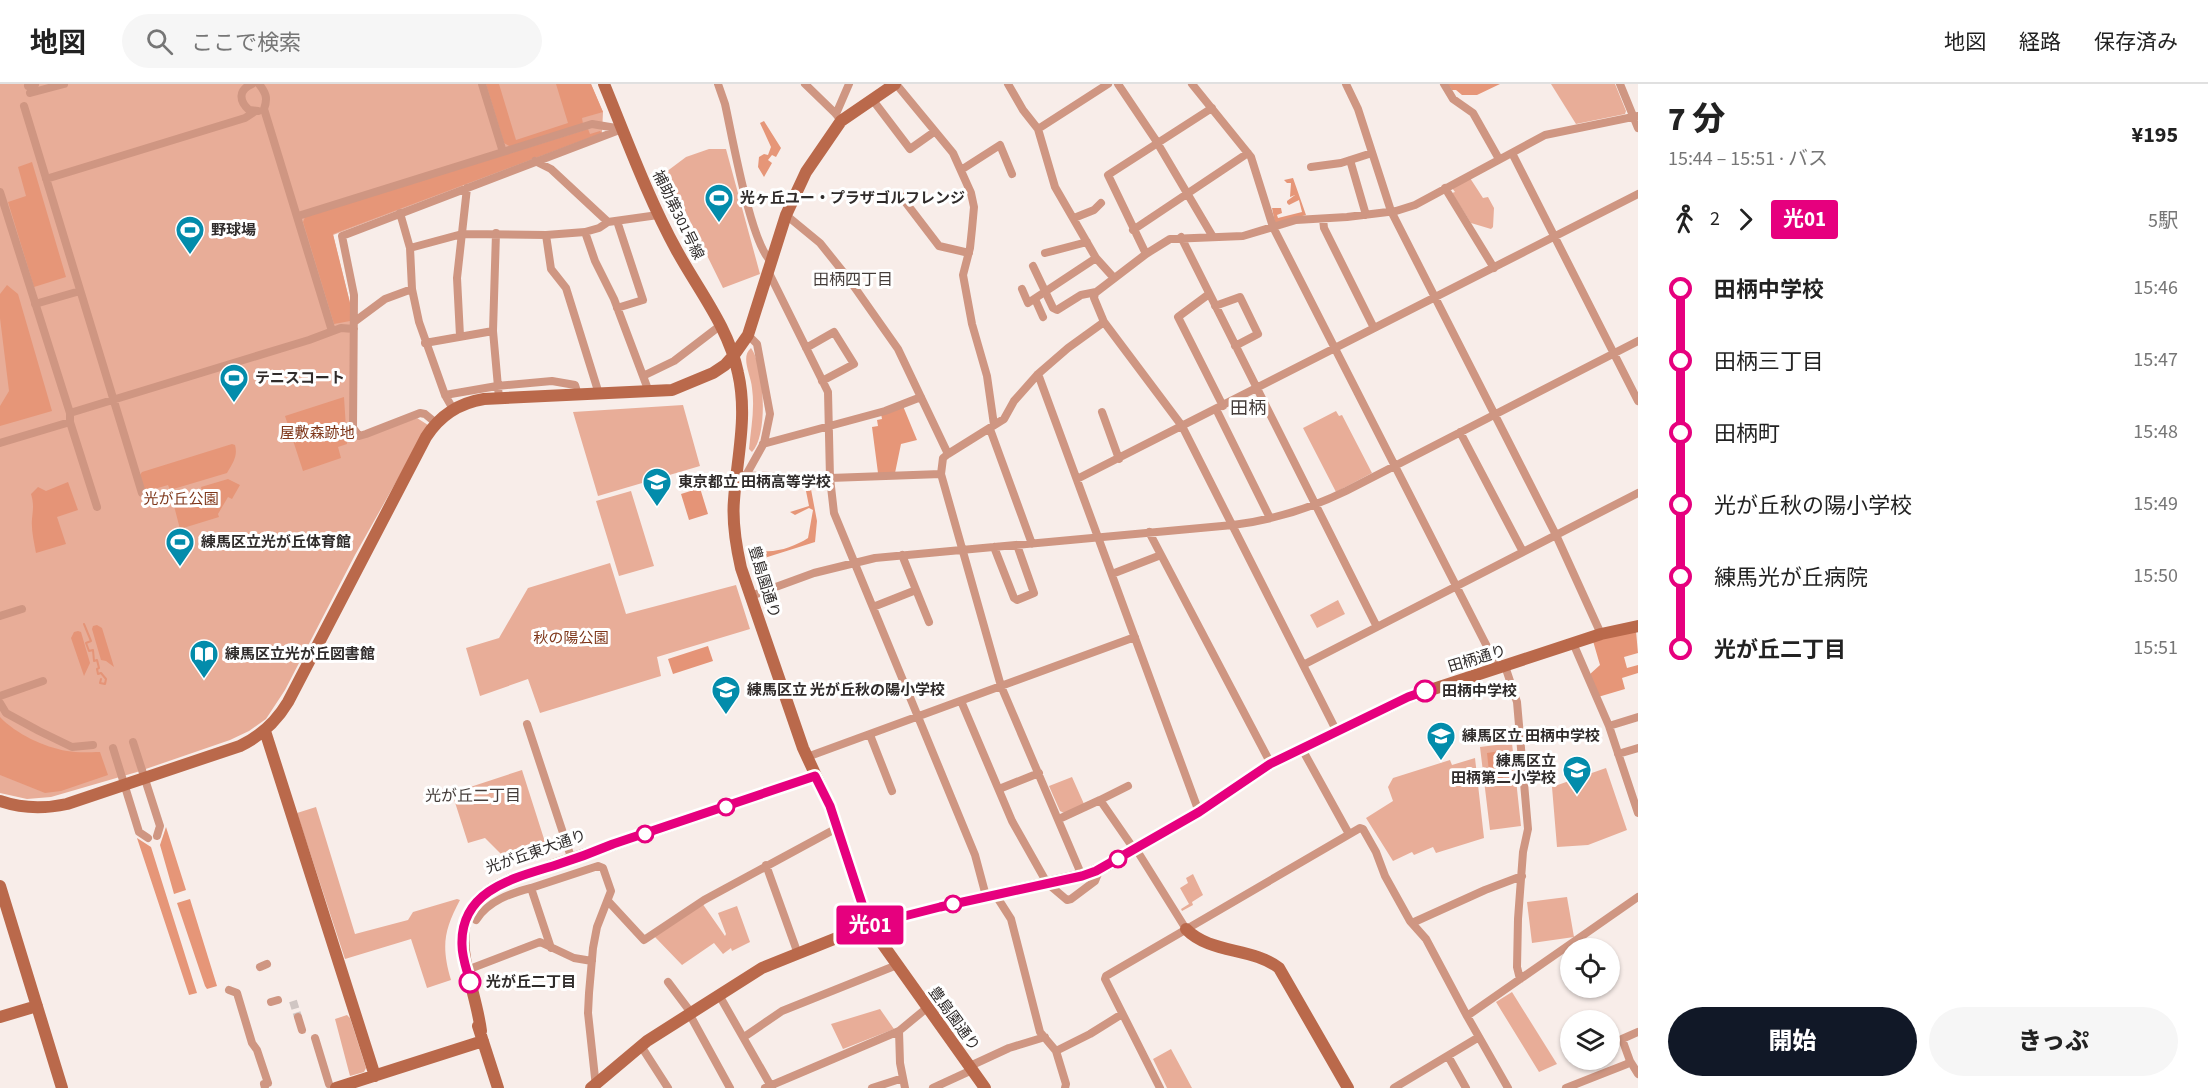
<!DOCTYPE html>
<html lang="ja">
<meta charset="utf-8">
<style>
:root{--surface:#fff;--page:#f6f6f6;--text:#222;--muted:#767676;--line:#e0e0e0;--accent:#111827}
body{margin:0;font-family:"Source Sans 3","Noto Sans JP",sans-serif;background:var(--page);color:var(--text);height:100vh;display:flex;flex-direction:column;font-size:22px;white-space:nowrap}
*{box-sizing:border-box;margin:0}
p{font-size:20px;color:var(--muted)}
.icon{flex:none;width:33px;height:33px;fill:none;stroke:currentColor;stroke-width:2;stroke-linecap:round;stroke-linejoin:round}
.map{position:relative;flex:1;overflow:hidden}
.details{display:flex;flex-direction:column;background:var(--surface);width:570px}
.details>*{flex:none}
.badge{padding:0 12px;border-radius:4px;font-size:21px;line-height:39px}
.controls{position:absolute;left:1560px;top:854px;display:grid;gap:12px}
.controls a{display:grid;place-items:center;width:60px;height:60px;border-radius:50%;background:var(--surface);box-shadow:0 2px 4px #0004;font-size:30px}
.map>.badge{position:absolute;translate:-50% -50%;box-shadow:0 0 0 3px #fff}
.legs{display:flex;align-items:center;gap:9px;height:66px;padding:0 30px;font-size:20px}
.legs p{margin-inline-start:auto}
.overview{display:flex;align-items:center;justify-content:space-between;height:102px;padding:0 30px}
h1{font-size:33px;font-weight:800;line-height:45px}
.cta{display:flex;gap:12px;margin-top:auto;padding:12px 30px}
.cta a{flex:1;height:69px;border-radius:36px;background:var(--accent);color:#fff;font-size:24px;font-weight:800;line-height:69px;text-align:center}
.cta a+a{background:var(--page);color:var(--text)}
ul{padding:0 30px;list-style:none}
li{display:flex;align-items:center;gap:21px;height:72px;font-size:22px}
li i{display:grid;place-items:center;width:9px;height:100%;margin:0 8px;background:currentColor}
li i::after{content:'';width:15px;height:15px;margin:-8px;border:4px solid;border-radius:50%;background:var(--surface)}
li p{margin-inline-start:auto}
li:first-child i{background:linear-gradient(#0000 50%,currentColor 0)}
li:last-child i{background:linear-gradient(currentColor 50%,#0000 0)}
header{display:flex;align-items:center;gap:36px;box-sizing:border-box;height:84px;padding:0 30px;background:var(--surface);border-bottom:2px solid var(--line)}
header strong{font-size:28px}
nav{display:flex;gap:33px;margin-inline-start:auto;font-size:21px}
.search{width:420px;height:54px;background:var(--page);display:flex;align-items:center;gap:15px;box-sizing:border-box;padding:0 21px;border-radius:33px;color:var(--muted);font-size:22px}
main{display:flex;flex:1;min-height:0}
.map>svg:first-child{display:block}
</style>
<header>
<strong>地図</strong>
<div class="search"><svg class="icon" aria-label="search" viewBox="0 0 24 24"><circle cx="10" cy="10" r="6"/><path d="M15 15l6 6"/></svg>ここで検索</div>
<nav><a>地図</a><a>経路</a><a>保存済み</a></nav>
</header>
<main>
<div class="map">
<svg width="1638" height="1004" viewBox="0 0 1638 1004">
<rect width="100%" height="100%" fill="#f8ede9"/>
<path fill="#e8ad98" d="M0,0H591L603,28L602,49L333,151L350,219L352,357L417,334L428,341L355,471L285,606L266,635L249,647L230,656L137,688L51,713L27,715L0,709Z
M1551,0H1615L1626,27L1625,30L1576,40Z
M709,65H726L760,190L723,204L666,88L686,73Z
M1470,94L1483,114L1488,113L1494,124L1493,143L1491,145L1471,139L1452,109L1455,108L1452,104Z
M751,264C764,281 769,350 752,368L749,365C751,344 755,325 752,304C751,291 740,273 751,264Z
M683,321L700,382L598,412L573,328Z
M1336,327L1339,332L1342,331L1372,389L1336,408L1303,344Z
M631,407L654,482L619,492L596,417Z
M610,479L626,530L736,501L750,545L657,573L661,592L540,629L528,595L480,612L466,564L499,554L528,504Z
M1338,516L1345,530L1317,544L1310,531Z
M1512,659L1521,742L1490,746L1480,663Z
M1475,674L1484,754L1436,769L1433,763L1414,771L1412,768L1393,777L1366,734L1393,717L1388,703L1393,694L1450,676L1452,681Z
M1606,684L1627,746L1588,761L1557,763L1552,703Z
M522,686L545,758L501,770L485,754L468,759L452,709Z
M1072,693L1084,720L1064,729L1060,727L1049,702Z
M316,723L355,850L408,836L413,828L457,815L460,816C444,846 441,862 451,896L427,904L411,855L345,875L297,729Z
M1193,790L1203,811L1192,818L1193,821L1182,827L1181,825L1189,820L1180,804L1188,799L1186,794Z
M1567,813L1574,853L1532,859L1527,818Z
M702,819L725,852L726,850L718,829L737,822L750,858L732,867L731,864L723,870L714,859L682,881L654,852Z
M1512,908L1557,980L1539,988L1496,918Z
M880,925L894,945L843,965L831,940Z
M347,931L350,934L366,984L364,988L350,992L335,935Z
M1171,965L1192,1004H1167L1153,975Z"/>
<path fill="#e69678" d="M486,0H499L516,56L568,39L556,0H591L603,28L582,34L583,40L511,63L504,59Z
M1448,0H1500L1477,11H1462L1456,6H1452Z
M764,37L781,64L776,73L772,71L768,76L772,79L764,93L758,83L759,73L764,70L768,71L771,63L760,39Z
M588,45L590,50L600,47L602,49L333,150L350,219V237L334,240L303,138L305,133Z
M32,78L66,193L34,203L8,118L26,112L18,83Z
M1293,94L1306,131L1275,139L1272,124H1281L1282,129L1277,131L1278,134L1302,128L1299,116L1289,121L1287,119V117L1295,111L1290,113L1291,99H1287L1284,96Z
M7,201L18,210L52,327L0,342V322L9,307L0,234V210Z
M344,313L347,360L338,363L341,374L303,387L285,332Z
M903,322L917,356L901,360L895,389H878L872,343L878,342L877,336L882,335L881,330Z
M232,360L235,361C238,372 233,379 227,389L170,406L168,401L148,407L144,404L140,391L142,388Z
M228,395L240,401L232,415L228,413L218,430L219,433L180,445L173,418L203,409L201,403Z
M810,400L817,437L815,458L752,478L751,476L762,472L761,467L756,469L758,466C774,470 794,463 808,454L813,426L809,424L795,431L790,428L809,422L805,402Z
M1636,547L1638,569L1624,573L1627,584L1638,581V589L1622,594L1625,605L1598,613L1589,591L1600,581L1593,557Z
M0,633C16,650 44,663 67,667C78,669 90,668 100,668L108,691L61,707L45,709L0,691Z
M166,743L186,806L174,810L160,761Z
M137,754L151,763L197,909L189,911Z
M190,815L217,902L207,905L205,902L177,819Z"/>
<path fill="#e59477" d="M68,398L78,426L57,433L66,460L36,469C34,458 31,446 32,435C33,425 34,420 31,410L38,403L46,407Z
M700,404L708,430L689,436L681,410Z
M97,541L102,544L114,583L106,577L101,576L92,545L93,542Z
M78,547L81,548L90,579L84,592L71,554L74,548Z
M708,562L713,577L673,590L668,575Z
M1500,667L1503,696L1490,697L1487,669Z"/>
<g fill="none" stroke-linecap="round" stroke-linejoin="round">
<path stroke="#e59477" stroke-width="2" d="M84,540L91,557L86,559L89,567L93,566L94,577L97,576L99,584L97,585L98,590L101,589L106,595L105,600L100,599L101,595"/>
<path stroke="#d0c6c3" stroke-width="8" stroke-dasharray="8 4" stroke-linecap="butt" d="M293,917L298,933"/>
<path stroke="#cf9682" stroke-width="8" d="M252,0C238,6 239,17 249,26L258,27
M259,0C266,9 268,14 264,25L332,247
M718,0L725,20C732,51 751,161 771,177
M805,0L836,30L841,37
M896,0L953,69L971,109L974,123L972,145L970,164L963,191L972,240L987,292L994,341
M1008,0L1023,26L1038,45L1055,103L1096,174L1114,194
M1118,0L1155,55L1213,153
M1192,0L1251,73L1273,143L1498,584
M1346,0L1358,25L1391,127L1556,451L1601,550
M1444,0L1453,15L1473,29L1499,75
M1620,0L1638,44
M28,2L35,0
M30,9L64,0
M872,15L910,65L934,48
M24,22L142,409
M836,30L849,0
M1038,45L1108,0
M503,68L592,40L622,45
M1512,69L1638,317
M1350,76L1366,131
M535,77L551,85L608,138
M1311,83L1341,79L1372,69
M961,86L1000,61L1012,90
M46,95L245,34L254,28
M1445,104L1494,184
M0,108L70,329V338L97,423
M900,111L939,162L969,169
M400,129L410,164L412,205L419,238L445,311L453,325
M786,131L820,159L848,194L898,265L948,370
M298,132L503,68L482,0
M1074,134L1094,126L1101,119
M1323,135L1324,144L1374,244
M617,137L643,216L617,224
M1133,146L1248,69
M585,148L595,177L614,215L649,308
M496,149L493,247L499,314
M546,151L551,185L566,204L599,310
M1181,153L1377,543
M410,164L462,150L546,151L585,148L599,144L608,138L658,131
M1045,169L1087,158
M1146,170L1108,91L1212,24
M1033,182L1053,224L1057,226L1081,211L1096,208
M768,187L828,308L830,394L834,429L975,771L986,812
M1022,205L1028,219L1096,174
M1209,210L1178,233L1223,322
M1035,215L1043,233
M35,220L80,207
M1215,222L1240,213L1258,250L1235,262
M354,238L385,215L412,205
M460,252L457,194L467,104
M425,259L493,247
M806,264L834,248L854,280L822,297
M1038,290L1199,728
M643,292L674,277L721,241
M445,311L497,302L552,297L575,301L578,311
M1216,325L1270,434
M1102,328L1119,375
M70,329L309,256L341,244L354,245
M436,339L425,330L420,329L366,350L359,352L353,344L354,211L342,152L622,45
M990,345L1032,460
M1460,348L1523,468
M0,359L70,338
M763,360L885,327L921,313
M737,391L830,394L941,390
M745,393L764,359L770,330L757,260L748,251
M1077,395L1638,110
M1149,448L1271,680
M994,463L1014,514L1017,516L1034,509L1017,461
M902,471L929,538
M1112,490L1161,471
M751,512L814,489L875,474L1233,441C1272,436 1311,424 1346,407L1638,257
M873,523L916,506
M0,532L22,525
M1573,559L1609,642L1638,729
M1303,581L1638,409
M1505,582L1517,618L1528,745L1523,768L1518,835L1517,883L1520,895
M0,612L43,597
M961,617L1012,737L1047,799L1067,816L1071,815L1095,797L1100,785
M0,619L6,629L39,647L72,663L93,661
M527,640L570,770
M1609,642L1638,633
M1337,648L1182,342L1104,238L1094,214L1095,209L1146,170L1170,155L1243,152L1296,136L1347,133L1396,127L1415,121L1545,51L1638,32
M870,651L892,707
M133,658L160,742L157,752
M113,664L139,748L148,754
M1302,665L1349,750
M1618,670L1638,664
M807,673L1135,553
M999,705L1039,689
M1100,716L1128,702
M1059,735L1100,716L1134,765
M1136,765L1186,845
M766,781L798,870
M1082,792L1001,602L941,390L943,374L948,370L1004,335L1014,317L1038,290L1068,264L1104,238
M995,810L1011,835L1040,948L1056,967L1066,1000L1065,1004
M608,817L644,856L704,816L837,744
M476,836C488,817 511,809 531,804
M1412,839L1485,806L1522,792
M551,864L531,804L598,782L603,784L611,807L597,843L593,864L589,909L588,929L596,1003
M260,883L267,880
M467,886L540,858L574,874L592,877
M668,898L692,930
M229,906L237,909L252,959L257,966L268,999L264,1000L265,1004
M719,911L772,1004
M271,918L278,916
M690,931L730,1004
M298,933L302,946
M899,947L900,979L905,1004
M744,953L782,927L897,881
M1479,953L1508,1004
M315,954L329,1000
M641,962L668,1004
M1056,967L1090,950L1122,930
M1448,972L1466,1004
M1630,977L1638,990
M970,982L1009,964L1045,953
M765,1004L899,947L928,923
M872,1004L903,994
M933,1004L972,986
M1160,1004L1105,895L1106,892L1360,744L1363,745L1376,768L1385,792L1410,837L1426,855L1467,932
M1394,1004L1479,953L1467,932L1638,813
M1566,1004L1627,980L1630,977L1622,955L1638,948"/>
<path stroke="#ba694b" stroke-width="12" d="M604,0C627,56 648,114 677,167C699,207 729,244 738,289C748,332 737,373 734,416C732,439 736,462 741,484L803,664L830,722L869,841L985,1004
M265,647L375,992
M0,717C23,725 44,725 67,720L240,662C261,652 276,638 288,618L426,353C440,331 459,319 484,315L672,306L713,289L725,281L734,271L748,251L786,131L806,88L841,37L895,0
M0,802L62,1004
M1186,845C1210,870 1252,863 1279,884L1348,1004
M0,933L37,922
M478,942L498,1004
M481,947C474,890 432,827 509,796L815,692
M336,1004L483,957
M591,1004L647,957L762,884L869,841L940,823L1087,790L1106,782L1199,728L1271,680L1409,613L1601,550L1638,542"/>
</g>
<g fill="none" stroke-linecap="round" stroke-linejoin="round">
<g stroke="#fff" stroke-width="14">
<path id="line-1" d="M470,898C467,886 462,874 462,861C460,806 514,794 556,781C575,775 594,768 613,760L815,692L830,722L869,841L940,823L1082,792L1096,787L1199,728L1270,680L1408,613L1425,607"/>
</g>
<use href="#line-1" stroke="#e6007e" stroke-width="9"/>
</g>
<defs>
<g id="stadium-pin" transform="scale(1.5)"><path d="M0 17L-7.5 6A9.5 9.5 0 1 1 7.5 6Z" fill="#038cab" stroke="#fff"/><path d="M0-5a6.5 5 0 1 0 0 10a6.5 5 0 1 0 0-10ZM-3.5-1.8h7v3.6h-7Z" fill="#fff"/></g>
<g id="school-pin" transform="scale(1.5)"><path d="M0 17L-7.5 6A9.5 9.5 0 1 1 7.5 6Z" fill="#038cab" stroke="#fff"/><path d="M0-5L7-2L0 1L-7-2ZM-4 1L0 2.5L4 1V4Q0 6-4 4Z" fill="#fff"/></g>
<g id="library-pin" transform="scale(1.5)"><path d="M0 17L-7.5 6A9.5 9.5 0 1 1 7.5 6Z" fill="#038cab" stroke="#fff"/><path d="M-6-4Q-3-5.5-.7-3.5V5Q-3 3-6 4ZM6-4Q3-5.5 .7-3.5V5Q3 3 6 4Z" fill="#fff"/></g>
</defs>
<g fill-rule="evenodd">
<use href="#stadium-pin" x="719" y="114"/>
<use href="#stadium-pin" x="190" y="146"/>
<use href="#stadium-pin" x="234" y="294"/>
<use href="#school-pin" x="657" y="398"/>
<use href="#stadium-pin" x="180" y="458"/>
<use href="#library-pin" x="204" y="570"/>
<use href="#school-pin" x="726" y="606"/>
<use href="#school-pin" x="1441" y="652"/>
<use href="#school-pin" x="1577" y="686"/>
</g>
<g fill="#fff" stroke="#e6007e" stroke-width="3">
<circle cx="1425" cy="607" r="10"/>
<circle cx="726" cy="723" r="8"/>
<circle cx="645" cy="750" r="8"/>
<circle cx="1118" cy="775" r="8"/>
<circle cx="953" cy="820" r="8"/>
<circle cx="470" cy="898" r="10"/>
</g>
<g text-anchor="middle" dominant-baseline="central" stroke-width="6" stroke-linejoin="round" paint-order="stroke">
<g font-size="15" font-weight="bold" fill="#302c2b" stroke="#fff" text-anchor="start">
<text x="740" y="114">光ヶ丘ユー・プラザゴルフレンジ</text>
<text x="211" y="146">野球場</text>
<text x="255" y="294">テニスコート</text>
<text x="678" y="398">東京都立 田柄高等学校</text>
<text x="201" y="458">練馬区立光が丘体育館</text>
<text x="225" y="570">練馬区立光が丘図書館</text>
<text x="747" y="606">練馬区立 光が丘秋の陽小学校</text>
<text x="1462" y="652">練馬区立 田柄中学校</text>
<text x="1556" y="677" text-anchor="end">練馬区立<tspan x="1556" dy="17">田柄第二小学校</tspan></text>
</g>
<g font-size="15" fill="#302c2b" stroke="#fff">
<text transform="translate(678 131) rotate(64)">補助第301号線</text>
<text transform="translate(764 498) rotate(73)">豊島園通り</text>
<text transform="translate(1477 575) rotate(-17)">田柄通り</text>
<text transform="translate(536 768) rotate(-19)">光が丘東大通り</text>
<text transform="translate(954 935) rotate(54)">豊島園通り</text>
</g>
<g font-size="15" fill="#7f371a" stroke="#fff">
<text x="317" y="349">屋敷森跡地</text>
<text x="181" y="415">光が丘公園</text>
<text x="571" y="554">秋の陽公園</text>
</g>
<g font-size="15" font-weight="bold" fill="#302c2b" stroke="#fff" text-anchor="start">
<text x="1442" y="607">田柄中学校</text>
<text x="486" y="898">光が丘二丁目</text>
</g>
<g font-size="16" fill="#443c39" stroke="#fff">
<text x="853" y="196">田柄四丁目</text>
<text x="473" y="712">光が丘二丁目</text>
</g>
<g font-size="18" fill="#443c39" stroke="#fff">
<text x="1248" y="324">田柄</text>
</g>
</g>
</svg>
<div class="controls">
<a><svg class="icon" aria-label="locate" viewBox="0 0 24 24"><circle cx="12" cy="12" r="6"/><path d="M12 2v4M12 18v4M2 12h4M18 12h4"/></svg></a>
<a><svg class="icon" aria-label="layers" viewBox="0 0 24 24"><path d="M12 4l9 5-9 5-9-5zM3 14l9 5 9-5"/></svg></a>
</div>
<b class="badge" style="left:870px;top:841px;background:#e6007e;color:#fff">光01</b>
</div>
<section class="details">
<div class="overview"><div><h1>7 分</h1><p>15:44 – 15:51 · バス</p></div><b>¥195</b></div>
<div class="legs"><svg class="icon" aria-label="walk" viewBox="0 0 24 24"><circle cx="13" cy="4" r="2"/><path d="M13 8l-2 6 4 7M11 14l-3 7M7 12l3-4h3l4 4"/></svg>2<svg class="icon" aria-label="forward" viewBox="0 0 24 24"><path d="M9 5l7 7-7 7"/></svg><b class="badge" style="background:#e6007e;color:#fff">光01</b><p>5駅</p></div>
<ul>
<li><i style="color:#e6007e"></i><b>田柄中学校</b><p>15:46</p></li>
<li><i style="color:#e6007e"></i><span>田柄三丁目</span><p>15:47</p></li>
<li><i style="color:#e6007e"></i><span>田柄町</span><p>15:48</p></li>
<li><i style="color:#e6007e"></i><span>光が丘秋の陽小学校</span><p>15:49</p></li>
<li><i style="color:#e6007e"></i><span>練馬光が丘病院</span><p>15:50</p></li>
<li><i style="color:#e6007e"></i><b>光が丘二丁目</b><p>15:51</p></li>
</ul>
<div class="cta"><a>開始</a><a>きっぷ</a></div>
</section>
</main>
